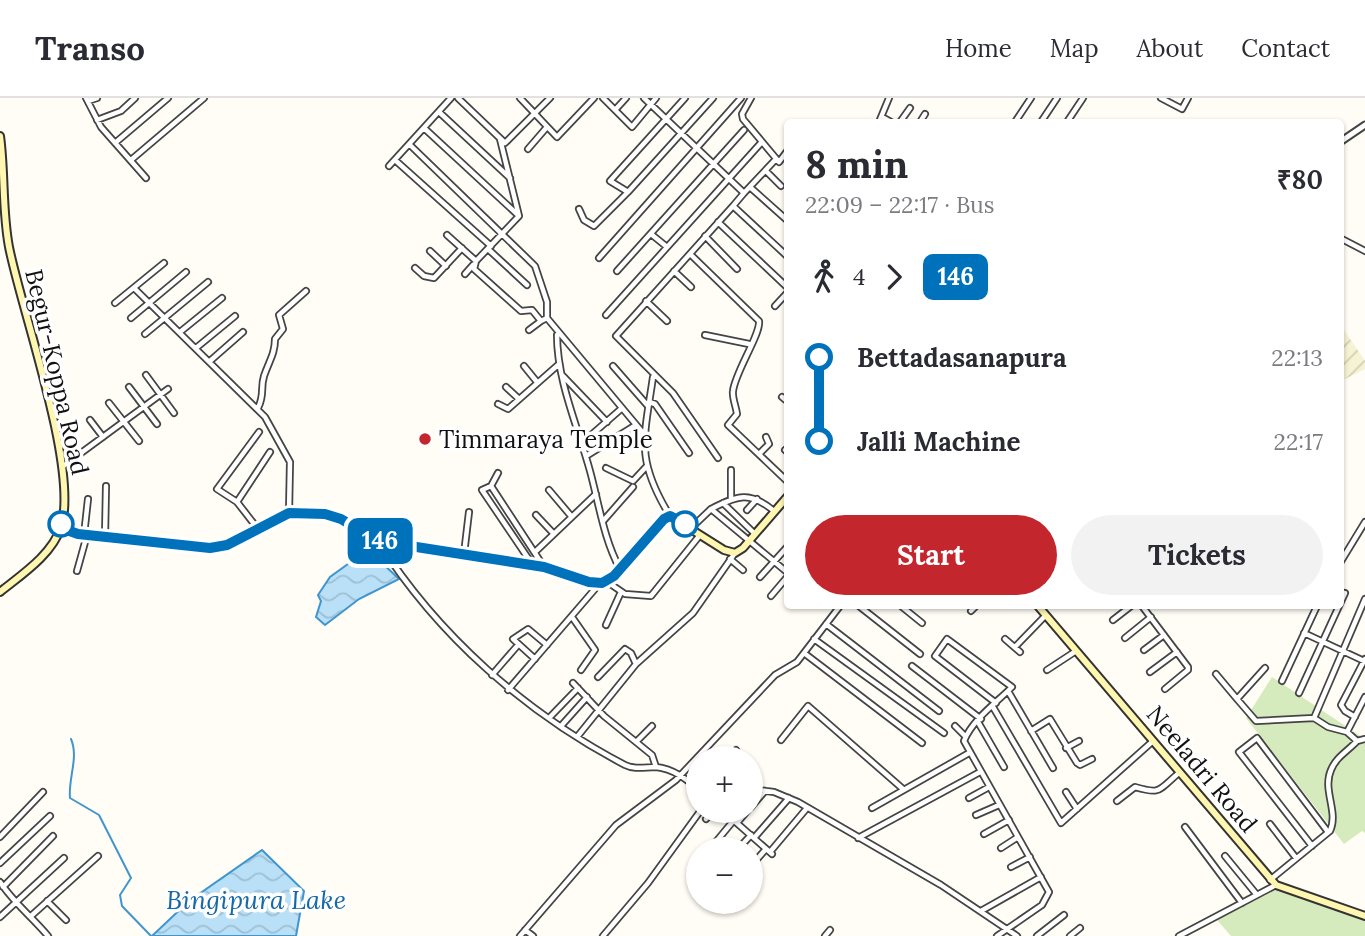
<!DOCTYPE html>
<meta charset="utf-8">
<style>
:root{--surface:#fff;--page:#f2f2f3;--text:#2b2b33;--muted:#7c7c81;--line:#e1e1e2;--accent:#c4262e}
body{margin:0;font-family:Lora,serif;background:var(--page);color:var(--text);height:100vh;display:flex;flex-direction:column;font-size:26px;white-space:nowrap}
*{box-sizing:border-box;margin:0}
p{font-size:23px;color:var(--muted)}
.icon{flex:none;width:38px;height:38px;fill:none;stroke:currentColor;stroke-width:2;stroke-linecap:round;stroke-linejoin:round}
.map{position:relative;flex:1;overflow:hidden}
.sheet{position:absolute;left:784px;top:21px;width:560px;height:490px;display:flex;flex-direction:column;background:var(--surface);border-radius:7px;box-shadow:0 2px 5px #0004}
.sheet>*{flex:none}
.badge{padding:0 14px;border-radius:10px;font-size:24px;line-height:46px}
.controls{position:absolute;left:686px;top:648px;display:grid;gap:14px}
.controls a{display:grid;place-items:center;width:77px;height:77px;border-radius:50%;background:var(--surface);box-shadow:0 2px 5px #0004;font-size:35px}
.map>.badge{position:absolute;translate:-50% -50%;box-shadow:0 0 0 4px #fff}
.legs{display:flex;align-items:center;gap:10px;height:77px;padding:0 21px;font-size:23px}
.legs p{margin-inline-start:auto}
.overview{display:flex;align-items:center;justify-content:space-between;height:119px;padding:0 21px}
h1{font-size:38px;font-weight:800;line-height:52px}
.button{display:flex;gap:14px;margin-top:auto;padding:14px 21px}
.button a{flex:1;height:80px;border-radius:42px;background:var(--accent);color:#fff;font-size:28px;font-weight:800;line-height:80px;text-align:center}
.button a+a{background:var(--page);color:var(--text)}
ul{padding:0 21px;list-style:none}
li{display:flex;align-items:center;gap:24px;height:84px;font-size:26px}
li i{display:grid;place-items:center;width:10px;height:100%;margin:0 9px;background:currentColor}
li i::after{content:'';width:18px;height:18px;margin:-9px;border:5px solid;border-radius:50%;background:var(--surface)}
li p{margin-inline-start:auto}
li:first-child i{background:linear-gradient(#0000 50%,currentColor 0)}
li:last-child i{background:linear-gradient(currentColor 50%,#0000 0)}
header{display:flex;align-items:center;gap:42px;box-sizing:border-box;height:98px;padding:0 35px;background:var(--surface);border-bottom:2px solid var(--line)}
header strong{font-size:33px}
nav{display:flex;gap:38px;margin-inline-start:auto;font-size:24px}
.map>svg:first-child{display:block}
</style>
<header>
<strong>Transo</strong>
<nav><a>Home</a><a>Map</a><a>About</a><a>Contact</a></nav>
</header>
<div class="map">
<svg width="1365" height="838" viewBox="0 0 1365 838">
<defs>
<pattern id="farmland-furrows" width="10" height="10" patternUnits="userSpaceOnUse" patternTransform="scale(1.75)"><rect width="10" height="10" fill="#f6f3d4"/><path d="M-1 1l2-2M0 10L10 0M9 11l2-2" fill="none" stroke="#d2cfb5"/></pattern>
<pattern id="water-waves" width="16" height="10" patternUnits="userSpaceOnUse" patternTransform="scale(1.75)"><rect width="16" height="10" fill="#b9e0f7"/><path d="M0 5q4-4 8 0t8 0" fill="none" stroke="#9ebfd3"/></pattern>
</defs>
<rect width="100%" height="100%" fill="#fffdf5"/>
<path fill="url(#farmland-furrows)" d="M1340,226L1365,263V271L1341,283Z"/>
<path fill="#d5ebbd" d="M1272,579L1365,641V735L1362,733L1344,746L1246,620Z
M1275,792L1365,823V838H1231L1217,822Z"/>
<path fill="url(#water-waves)" stroke="#3f96cf" stroke-width="2" d="M359,458L379,462L399,481L359,501L325,527L316,519L321,503L318,497L330,479Z
M262,752L304,793L296,838H152L189,803Z"/>
<g fill="none" stroke-linecap="round" stroke-linejoin="round">
<path stroke="#3f96cf" stroke-width="2" d="M71,641C79,660 68,680 70,700L99,717L131,780L120,797L122,808L151,838"/>
<g stroke="#444" stroke-width="8">
<path id="minor" d="M86,0L101,29L146,80
M458,0L505,45L550,0
M520,0L557,39L594,0
M603,0L632,29L656,0
M644,0L744,95L733,108L788,159
M685,0L610,83L628,94L713,0
M751,0L742,16L743,21L779,64L788,52
M1161,0L1182,11L1188,0
M88,3L97,0
M615,12L626,0
M439,14L510,80
M882,19L891,24
M97,22L121,13L135,0
M879,24L889,0
M900,24L910,10
M920,24L925,16
M1015,24L1031,0
M1041,24L1057,0
M1067,24L1083,0
M424,30L518,117
M500,41L519,118L476,163L474,171L521,213L532,212L541,223L547,220L643,335
M115,45L168,0
M409,46L535,168L547,204V220
M528,51L547,29
M131,62L204,0
M395,62L491,148
M389,68L451,0
M766,73L781,88
M751,90L788,123
M744,95L776,61
M579,111L584,122L594,128L628,94
M718,124L788,190
M651,136L667,149
M447,137L476,163
M705,138L737,171
M1340,140L1365,153
M488,151L527,187
M430,153L446,168
M690,156L759,223C761,236 735,274 733,293C732,300 736,308 737,316L728,327L788,384
M599,160L741,0
M415,170L424,178L434,180L462,150
M617,173L744,32
M674,173L691,189
M465,176L473,167
M134,190L265,319L290,364L289,415
M646,203L667,223
M115,205L164,165
M775,208L788,194
M606,217L760,46
M131,220L186,174
M529,232L541,223
M180,234L222,200
M145,236L208,184
M557,237C557,283 578,329 590,373C599,406 604,442 620,471
M705,237L749,246
M196,250L235,218
M210,263L243,234
M524,268L537,284
M613,268L648,308
M146,277L174,315
M563,278L607,324
M653,279C644,341 635,361 670,418
M129,289L157,326
M506,289L519,301
M782,299L788,304
M649,304L655,306L689,355
M109,305L139,343
M498,306L508,311L558,267
M258,310C265,296 260,291 264,278C269,263 275,256 275,241L283,231L279,217L306,193
M90,322L103,339
M582,345L621,311
M785,352L788,355
M759,356L769,346L766,339
M586,358L636,327
M718,360L673,295L616,238L733,108
M62,369L168,291
M606,370L633,383L646,369
M731,372V400
M498,375L491,388L482,392L532,466
M491,388L544,469
M549,392L571,418
M237,404L270,354
M723,405L755,436
M711,411C738,397 750,393 774,413
M747,412L757,401
M536,417L553,435
M604,422L633,389
M691,430L711,411L788,475
M258,431L237,404L217,391L259,334
M84,437L88,401
M105,439L106,388
M378,443C438,538 526,615 625,667C635,672 645,669 656,669C674,671 686,681 698,691
M535,454L596,396
M464,456L469,414
M730,461L743,472
M1340,465L1365,424
M77,473L87,437
M760,479L788,448
M606,483L625,496L651,498L700,437
M771,498L788,478
M859,508L920,556
M901,508L922,525
M1142,508L1188,569V572L1165,591
M971,513L976,508
M572,519L595,552L581,572
M1113,522L1131,508
M826,526L939,613
M606,527L621,494
M1304,535L1364,563
M1125,540L1151,519
M814,541L944,635
M1005,541L1020,554
M1015,549L1046,517
M1144,552L1164,537
M804,555L922,645
M535,561L513,541L528,531L547,547
M912,568L981,621
M1047,572L1076,553
M1150,574L1177,554
M1216,576L1237,601L1265,570
M492,577L518,547
M598,579L625,551L631,555L636,566
M1282,583L1317,508
M573,585L604,618L652,657L656,669
M508,592L601,484
M1008,593L1053,670
M1299,595L1345,495
M1237,601L1256,623L1314,620L1328,629L1347,634L1365,599
M996,605L935,558L947,541L1012,589C996,605 972,622 964,643L1049,794L1042,807L997,838
M993,609L1061,725L1153,643
M550,619L578,590
M1355,619L1345,613L1341,607L1365,561
M1314,620L1365,501
M978,624L1004,669
M561,628L587,599
M955,628L965,638
M1031,633L1050,621L1077,665L1080,667L1092,661
M1347,634L1357,643L1365,641
M577,639L636,566L693,515L735,455
M781,642L808,608L903,691
M636,644L652,628
M1066,650L1079,643
M729,660L736,652
M751,670L752,668
M751,691L774,694L798,704L941,787L1017,838
M1066,694L1077,711
M969,700L989,689
M1117,703L1135,689C1162,697 1158,692 1180,674
M751,709L765,693
M872,710L969,655
M722,712L772,756
M976,717L999,707
M706,721L714,712
M737,725L748,712
M1270,726L1296,760
M1185,729L1242,805
M984,736L1009,722
M0,739L43,694
M754,740L789,700
M858,740L980,674
M1312,748L1239,654L1257,640L1328,734
M1001,750L1018,739
M710,751L734,722
M738,751L751,737
M770,754L807,710
M1225,758L1257,797
M0,765L50,718
M751,768L766,751
M1011,769L1030,759
M1270,782L1330,733C1339,714 1322,692 1331,672C1336,659 1348,653 1357,643
M0,784C13,804 32,819 48,838
M3,789L53,738
M47,803L66,822
M981,813L1041,779
M31,818L98,758
M0,819L64,760
M525,832L533,838
M520,838L616,727L676,682L775,577L797,564L840,508
M603,838L648,785L701,712
M825,838L830,832
M1037,838L1064,817
M1070,838L1080,830
M1179,838L1276,787"/>
</g>
<g stroke="#444" stroke-width="9">
<path id="tertiary" d="M1340,44L1365,27"/>
</g>
<g stroke="#333" stroke-width="10">
<path id="secondary" d="M0,38C5,75 2,112 9,149C22,215 79,371 61,429C52,457 21,477 0,494
M60,430L78,436L210,450C256,441 274,407 325,417C346,420 358,437 378,443C434,459 497,453 553,472C573,478 594,490 614,478L670,418L724,452L735,455L743,450L788,398
M1038,508L1276,787L1365,818"/>
</g>
<use href="#minor" stroke="#fff" stroke-width="4.5"/>
<use href="#tertiary" stroke="#fff" stroke-width="5"/>
<use href="#secondary" stroke="#fff6b0" stroke-width="6"/>
</g>
<g fill="none" stroke-linecap="round" stroke-linejoin="round">
<g stroke="#fff" stroke-width="16">
<path id="line-1" d="M61,426V430L78,436L210,450L227,447L289,415L325,416L341,421L378,443L544,469L589,484L602,485L614,478L664,421L670,418L685,426"/>
</g>
<use href="#line-1" stroke="#0072bc" stroke-width="10"/>
</g>
<circle fill="#c4262e" stroke="#fff" stroke-width="2.5" cx="425" cy="341" r="7"/>
<g fill="#fff" stroke="#0072bc" stroke-width="3.5">
<circle cx="61" cy="426" r="12"/>
<circle cx="685" cy="426" r="12"/>
</g>
<g text-anchor="middle" dominant-baseline="central" stroke-width="7" stroke-linejoin="round" paint-order="stroke">
<g font-size="24" fill="#111" stroke="#fff">
<text transform="translate(57 274) rotate(77)">Begur-Koppa Road</text>
<text transform="translate(1202 671) rotate(50)">Neeladri Road</text>
</g>
<g font-size="24" fill="#111" stroke="#fff" text-anchor="start">
<text x="439" y="341">Timmaraya Temple</text>
</g>
<g font-size="26" font-style="italic" fill="#1768a6" stroke="#fff">
<text x="256" y="801">Bingipura Lake</text>
</g>
</g>
</svg>
<div class="controls">
<a>+</a>
<a>−</a>
</div>
<b class="badge" style="left:380px;top:443px;background:#0072bc;color:#fff">146</b>
<section class="sheet">
<div class="overview"><div><h1>8 min</h1><p>22:09 – 22:17 · Bus</p></div><b>₹80</b></div>
<div class="legs"><svg class="icon" aria-label="walk" viewBox="0 0 24 24"><circle cx="13" cy="4" r="2"/><path d="M13 8l-2 6 4 7M11 14l-3 7M7 12l3-4h3l4 4"/></svg>4<svg class="icon" aria-label="forward" viewBox="0 0 24 24"><path d="M9 5l7 7-7 7"/></svg><b class="badge" style="background:#0072bc;color:#fff">146</b></div>
<ul>
<li><i style="color:#0072bc"></i><b>Bettadasanapura</b><p>22:13</p></li>
<li><i style="color:#0072bc"></i><b>Jalli Machine</b><p>22:17</p></li>
</ul>
<div class="button"><a>Start</a><a>Tickets</a></div>
</section>
</div>
